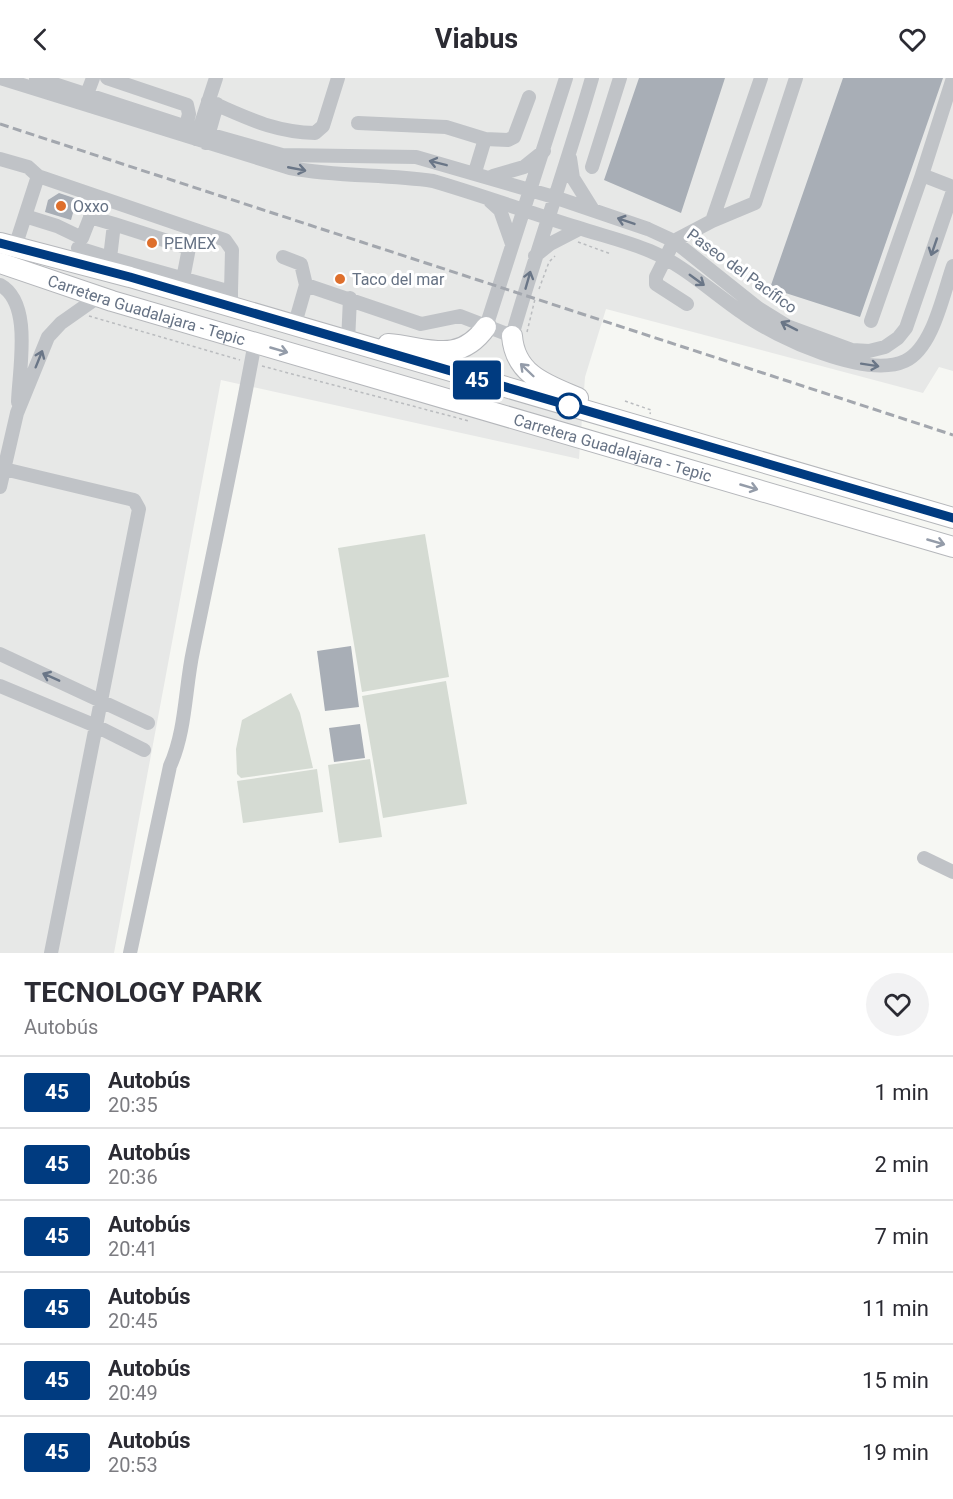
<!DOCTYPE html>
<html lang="es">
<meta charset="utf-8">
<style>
:root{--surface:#fff;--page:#f2f2f3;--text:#2b2b33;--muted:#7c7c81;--line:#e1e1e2}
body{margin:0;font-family:Roboto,sans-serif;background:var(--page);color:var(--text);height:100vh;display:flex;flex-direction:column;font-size:22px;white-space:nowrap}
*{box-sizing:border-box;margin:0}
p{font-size:20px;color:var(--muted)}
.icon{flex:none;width:33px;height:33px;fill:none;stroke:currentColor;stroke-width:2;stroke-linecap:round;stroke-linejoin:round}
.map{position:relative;height:875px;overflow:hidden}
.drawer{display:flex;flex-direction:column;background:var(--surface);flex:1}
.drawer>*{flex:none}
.badge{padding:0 12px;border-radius:4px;font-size:21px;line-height:39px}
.map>.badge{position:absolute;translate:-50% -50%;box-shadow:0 0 0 3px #fff}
.round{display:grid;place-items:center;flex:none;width:63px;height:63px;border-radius:32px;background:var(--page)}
.summary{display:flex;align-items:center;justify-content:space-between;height:102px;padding:0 24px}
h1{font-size:28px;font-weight:700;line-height:45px}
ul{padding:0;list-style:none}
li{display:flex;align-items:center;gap:18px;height:72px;padding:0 24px;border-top:2px solid var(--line)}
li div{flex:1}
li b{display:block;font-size:22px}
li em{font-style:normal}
li .badge{min-width:66px;font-weight:700;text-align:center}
header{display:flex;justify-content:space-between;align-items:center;height:78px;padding:0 24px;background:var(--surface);font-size:27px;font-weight:700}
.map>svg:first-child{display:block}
</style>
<header><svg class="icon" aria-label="back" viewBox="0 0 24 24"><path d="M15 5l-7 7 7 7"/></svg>Viabus<svg class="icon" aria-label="heart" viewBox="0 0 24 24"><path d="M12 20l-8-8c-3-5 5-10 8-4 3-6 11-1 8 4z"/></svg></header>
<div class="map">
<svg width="953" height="875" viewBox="0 0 953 875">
<rect width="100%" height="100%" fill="#f6f7f3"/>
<path fill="#e7e8e7" d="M0,0H953V293L939,289L923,315L606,231L585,299L579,381L221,302L114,875H0Z"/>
<path fill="#d5dbd3" d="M425,456L449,599L362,614L338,470Z
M446,603L467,726L383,740L362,618Z
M291,615L300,635L313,690L241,700L237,696L236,671L242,642Z
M370,681L382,759L339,765L328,687Z
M317,691L323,734L243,745L237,703Z"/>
<path fill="#a8aeb6" d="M639,0H725L681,135L604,102Z
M843,0H943L860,239L770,210Z
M59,115L77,121L71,142L45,134L48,122Z
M351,568L359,629L325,633L317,573Z
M360,646L365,680L334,684L329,650Z"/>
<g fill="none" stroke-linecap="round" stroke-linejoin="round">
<g stroke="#b5b7bb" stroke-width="22">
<g id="highway">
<path d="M0,165L130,199L953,440"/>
<path id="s1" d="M0,185L112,223L953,469"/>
<path d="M512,258C515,297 547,307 578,320"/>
<path d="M388,266C427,269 458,288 486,249"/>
</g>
</g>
<path stroke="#babcbf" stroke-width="1.5" stroke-dasharray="3 3" stroke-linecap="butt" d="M578,164L611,176
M539,211L549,184L555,178
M89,238L240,282
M527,254L535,221
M262,288L469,343
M625,323L651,332L650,336"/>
<path stroke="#c0c3c7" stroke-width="14" d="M0,0L290,90C338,99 385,96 433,103C481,117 528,134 576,149C600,157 626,163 650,173C684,187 713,215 744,236C777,260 866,301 905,283C933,270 943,216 953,188
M36,0L208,56L282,77L416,79L554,119L648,151L674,163L758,230L787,248L852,272L869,273L885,269L898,260L906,250L953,113
M107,0L187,27L189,36L184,56
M208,23C246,39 272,54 315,55L323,48L338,0
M84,24L93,0
M358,45L446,49L485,61L475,94
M196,61L216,0
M485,61L508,62L514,59L529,19
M206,65L217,26
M570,80L573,100L593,132
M0,81L28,89L38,98
M592,89L620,0
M922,97L953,0
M493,98L524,89L544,73
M490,123L500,132L512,166
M25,138L57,148L82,160L93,132
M90,139L114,146L110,180L231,214V223
M712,143L761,0
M114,146L189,170L183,201
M15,169L38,98L225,162L232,172L231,214
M78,170L110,180
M535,178L550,166L579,151
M283,179L301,186L306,207
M0,207C33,225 19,291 18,324
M687,226L656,206V199L674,163L712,143L755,125L796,0
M871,243L922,97L953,109
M294,249L306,207L421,246L460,238L512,258C537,171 567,86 592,0
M486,249L566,0
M348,264L350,220
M4,391L134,422L139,431L51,875
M0,409L17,335L48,259L61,245L98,219
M0,576L148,645
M0,608L96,648L144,672
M924,780L953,794
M130,875L170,688C186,653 185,610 193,573C214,470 236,368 255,264"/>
<use href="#highway" stroke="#fff" stroke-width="20"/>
<path stroke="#a3a7ae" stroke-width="3" stroke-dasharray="9 4.5" stroke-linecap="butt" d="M0,46L953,357"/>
</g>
<defs><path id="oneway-shaft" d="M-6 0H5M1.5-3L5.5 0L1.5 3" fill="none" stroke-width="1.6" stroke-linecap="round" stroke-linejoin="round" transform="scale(1.5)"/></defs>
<g stroke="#6a7687">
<use href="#oneway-shaft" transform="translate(438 85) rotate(-166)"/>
<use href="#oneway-shaft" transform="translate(297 91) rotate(11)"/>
<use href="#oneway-shaft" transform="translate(626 143) rotate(-161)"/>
<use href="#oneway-shaft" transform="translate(934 169) rotate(109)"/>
<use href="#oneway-shaft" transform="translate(528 202) rotate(-74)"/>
<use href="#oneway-shaft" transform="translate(697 202) rotate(36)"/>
<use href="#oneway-shaft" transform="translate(789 248) rotate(-153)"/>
<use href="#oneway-shaft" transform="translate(39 281) rotate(-68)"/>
<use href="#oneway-shaft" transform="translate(870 287) rotate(9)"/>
<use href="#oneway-shaft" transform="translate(51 599) rotate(-156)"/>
</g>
<g stroke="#949ca9">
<use href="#oneway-shaft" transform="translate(279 272) rotate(16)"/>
<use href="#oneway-shaft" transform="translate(527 292) rotate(-136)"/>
<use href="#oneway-shaft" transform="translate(749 409) rotate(16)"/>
<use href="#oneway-shaft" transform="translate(936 464) rotate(16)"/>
</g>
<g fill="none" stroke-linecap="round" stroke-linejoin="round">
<g stroke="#fff" stroke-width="14">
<path id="line" d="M0,165L130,199L953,440"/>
</g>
<use href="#line" stroke="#003b80" stroke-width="9"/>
</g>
<g fill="#de6f2c" stroke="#fff" stroke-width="2">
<circle cx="61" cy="128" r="6"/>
<circle cx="152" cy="165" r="6"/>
<circle cx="340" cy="201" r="6"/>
</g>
<circle fill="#fff" stroke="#003b80" stroke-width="3" cx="569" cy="328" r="12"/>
<g text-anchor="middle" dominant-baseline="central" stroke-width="6" stroke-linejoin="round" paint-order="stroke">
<g font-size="16" fill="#667284" stroke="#fff" text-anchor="start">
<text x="73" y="128">Oxxo</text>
<text x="164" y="165">PEMEX</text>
<text x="352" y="201">Taco del mar</text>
</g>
<g font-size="16" fill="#667284" stroke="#fff">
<text transform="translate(742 193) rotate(36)">Paseo del Pacífico</text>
<text stroke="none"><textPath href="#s1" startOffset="154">Carretera Guadalajara - Tepic</textPath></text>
<text stroke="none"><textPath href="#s1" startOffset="640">Carretera Guadalajara - Tepic</textPath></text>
</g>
</g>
</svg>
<b class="badge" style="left:477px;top:302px;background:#003b80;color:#fff">45</b>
</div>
<section class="drawer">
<div class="summary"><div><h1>TECNOLOGY PARK</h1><p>Autobús</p></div><a class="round"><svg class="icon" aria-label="heart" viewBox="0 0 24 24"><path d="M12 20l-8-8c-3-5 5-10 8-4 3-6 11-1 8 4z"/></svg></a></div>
<ul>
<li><span class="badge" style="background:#003b80;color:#fff">45</span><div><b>Autobús</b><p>20:35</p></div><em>1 min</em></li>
<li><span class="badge" style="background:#003b80;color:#fff">45</span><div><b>Autobús</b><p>20:36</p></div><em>2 min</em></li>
<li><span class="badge" style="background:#003b80;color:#fff">45</span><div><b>Autobús</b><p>20:41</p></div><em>7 min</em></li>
<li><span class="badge" style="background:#003b80;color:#fff">45</span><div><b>Autobús</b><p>20:45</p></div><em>11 min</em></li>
<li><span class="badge" style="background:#003b80;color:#fff">45</span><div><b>Autobús</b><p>20:49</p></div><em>15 min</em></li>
<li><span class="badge" style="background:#003b80;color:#fff">45</span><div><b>Autobús</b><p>20:53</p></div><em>19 min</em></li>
</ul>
</section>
